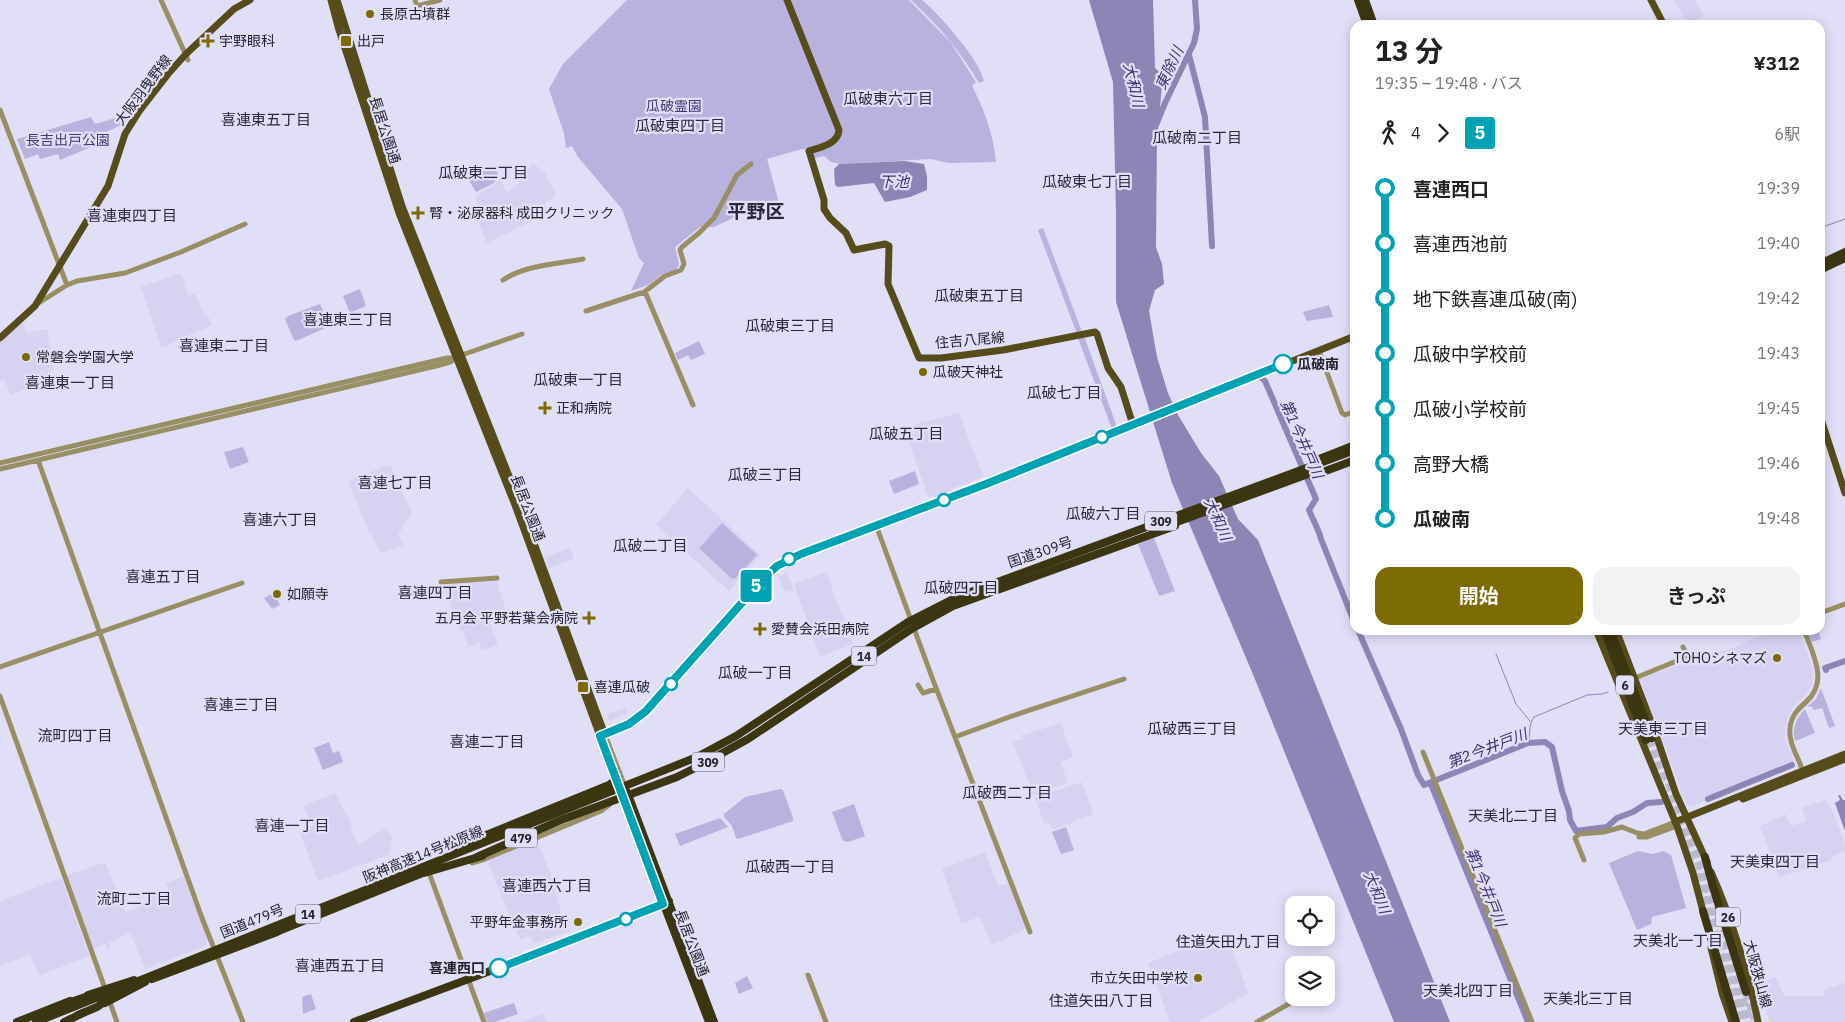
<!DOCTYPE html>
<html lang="ja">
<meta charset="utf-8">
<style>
:root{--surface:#fff;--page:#f2f2f2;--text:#202124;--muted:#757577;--accent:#7c6b03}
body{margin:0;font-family:"IBM Plex Sans","Noto Sans JP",sans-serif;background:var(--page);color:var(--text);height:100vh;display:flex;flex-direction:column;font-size:19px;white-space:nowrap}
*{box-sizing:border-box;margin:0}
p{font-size:16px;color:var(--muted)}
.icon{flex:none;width:28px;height:28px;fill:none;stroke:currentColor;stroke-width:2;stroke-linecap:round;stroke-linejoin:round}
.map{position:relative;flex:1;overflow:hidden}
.sheet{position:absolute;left:1350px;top:20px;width:475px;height:615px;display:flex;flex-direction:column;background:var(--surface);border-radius:15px;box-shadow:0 2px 12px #0003}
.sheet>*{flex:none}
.badge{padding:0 10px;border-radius:4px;font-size:18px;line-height:32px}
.buttons{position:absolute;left:1285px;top:896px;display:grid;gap:10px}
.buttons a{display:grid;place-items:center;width:50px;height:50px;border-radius:10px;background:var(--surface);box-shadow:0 2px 12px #0003;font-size:25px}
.map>.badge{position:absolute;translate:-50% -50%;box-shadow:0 0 0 2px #fff}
.legs{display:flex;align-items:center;gap:8px;height:55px;padding:0 25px;font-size:16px}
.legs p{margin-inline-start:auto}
.summary{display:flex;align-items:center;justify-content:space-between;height:85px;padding:0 25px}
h1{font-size:28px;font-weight:700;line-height:38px}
.cta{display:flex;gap:10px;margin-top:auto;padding:10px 25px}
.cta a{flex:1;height:58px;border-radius:15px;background:var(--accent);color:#fff;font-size:20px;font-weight:700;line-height:58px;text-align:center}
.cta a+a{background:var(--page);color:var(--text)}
ul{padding:0 25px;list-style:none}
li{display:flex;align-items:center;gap:18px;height:55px;font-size:19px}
li i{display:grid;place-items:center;width:8px;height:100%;margin:0 6px;background:currentColor}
li i::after{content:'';width:12px;height:12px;margin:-6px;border:4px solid;border-radius:50%;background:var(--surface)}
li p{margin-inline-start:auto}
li:first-child i{background:linear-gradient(#0000 50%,currentColor 0)}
li:last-child i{background:linear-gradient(currentColor 50%,#0000 0)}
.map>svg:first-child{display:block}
</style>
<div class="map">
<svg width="1845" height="1022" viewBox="0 0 1845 1022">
<rect width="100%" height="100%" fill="#e1def7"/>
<path fill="#d7d2f2" d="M1674,0H1694L1704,16L1689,25Z
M533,163L547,175L546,177L556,194L555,197L548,200L545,204L549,213L487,243L472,207L477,206L476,195L496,184L499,178L507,193L518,184Z
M181,273L188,296L195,293L203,312L208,316L212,325L163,347H161L141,287Z
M23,323L26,333L47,329L54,371L48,372L50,378L11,395L4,379L0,381V342Z
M959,413L983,477L951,489L952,493L936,499L934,495L928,497L907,436L915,434L913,425Z
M389,465L391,466L403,495L411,509V514L398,535L403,545L384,552L379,551L372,534H370L359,508L358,503L353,494L348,481Z
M688,488L760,555L729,591L656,525Z
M570,548L574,559L549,568L545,557Z
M787,572L794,590L785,592L778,577Z
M826,572L853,644L820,657L794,584Z
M497,581L507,615L489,620L498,645L482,650L480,643L468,647L463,631H460L443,585L466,582Z
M1772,630H1799L1813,669L1812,685L1803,698L1794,705L1788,717L1785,730V739L1794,761L1793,764L1707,798V800L1691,806L1686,804L1640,679L1706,655L1736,647Z
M626,707L628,713L609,721L607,714Z
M1060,721L1073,757L1061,763L1068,783L1033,794L1013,742L1023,739L1021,735L1056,725Z
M1082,782L1093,814L1053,830L1050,823L1045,825L1035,798Z
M335,793L349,819L354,836L359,845L385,828L393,838L390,844L391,854L320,880H318L300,833L314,825L302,806Z
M1825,800L1827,801L1831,807L1845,844V852L1835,855L1831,860L1779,878L1760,826L1786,814L1791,826L1801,823L1806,821L1802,808Z
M537,841L552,878L559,906L570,931L534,943L530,936L520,940L488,863L489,860Z
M985,852L998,886L1008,883L1026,928L1012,936L992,944L990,943L980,917L961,923L942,869Z
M105,862L125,912L150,903L149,898L169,891L166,883L184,876L208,939L205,946L145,969L130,933L110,942V948L107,949L105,944L93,948L67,877L68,875Z
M61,878L89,956L41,975L39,974L30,955L0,966V901Z
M1226,932L1248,993L1198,1022H1170L1148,963Z
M1776,977L1784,996H1824L1823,990L1845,983V1022H1770L1757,986Z
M543,1014L547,1022H520Z"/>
<path fill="#b9b2de" d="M627,0H909L951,43L976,82L972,86C985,111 993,134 996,162L948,163L931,159L841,164L831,162L824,156L815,158L809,149H802L767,159L780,207L737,216L714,227H700L675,247L679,264L677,270L663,274L648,285L631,291L644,263L639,258L622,209L578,157L572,146L566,148L564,133L549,89L563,64Z
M911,0H922C939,14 980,60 984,81L979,83C960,51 939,26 911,0Z
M126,115L124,118L126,125L123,124L90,140L88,141L91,147L60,160L58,154L40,159L38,154L25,159L17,139L91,117L95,124Z
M492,166L498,174L494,183L476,192L468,179Z
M1043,228L1082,332L1077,334L1038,230Z
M360,289L366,306L350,313L343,296Z
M320,304L330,326L296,341L294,340L285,319L288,316Z
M1329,305L1333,317L1307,321L1303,312Z
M1084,336L1117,427L1112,429L1078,338Z
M699,341L705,354L691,360L688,355L678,360L675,353Z
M243,447L249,462L230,469L224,452Z
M915,471L919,484L894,494L889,481Z
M722,523L757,555L736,578L732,579L699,548Z
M1154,538L1175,591L1159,596L1138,544Z
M272,594L275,600L277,599L280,605L272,609L264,598Z
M1818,630L1821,639L1812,642L1808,633Z
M1821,688L1835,726L1829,728L1822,708L1814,710L1812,707L1808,706L1816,699Z
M1805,709L1815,733L1795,741C1792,728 1796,718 1805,709Z
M329,742L333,753L339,751L343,762L323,770L314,748Z
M781,789L783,790L793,818V821L738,839L736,838L732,826L724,817V814L745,797Z
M854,804L865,836L848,842L843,841L832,812Z
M720,818L728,827L680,846L675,834Z
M1066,827L1074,850L1061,854L1052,832Z
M1638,851L1652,854L1664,851L1671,855L1686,908L1652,917L1651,924L1637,930L1609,863Z
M747,976L753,988L739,994L735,983Z
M311,994L316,1009L303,1014L302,997Z
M514,1003L518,1014L495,1022H487L484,1013Z"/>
<path fill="#8e85b7" d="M1089,0H1153L1155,68L1163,75L1157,138L1156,247L1162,264L1164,284L1155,290L1149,311L1157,357L1168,393L1178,415L1201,453L1219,476L1238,519L1258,540L1450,1022H1394L1252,672L1172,483L1116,302V214L1113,82Z
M904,161L924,164L927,176V190L910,197L885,202L874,183L838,187L835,185L834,169L839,164Z
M1838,795H1840L1843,800H1845V831L1835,803L1840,800Z"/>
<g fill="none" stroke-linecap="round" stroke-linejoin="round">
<path stroke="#8e85b7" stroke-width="1" d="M1820,228L1845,219
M1496,654L1516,704L1530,721
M1528,743C1531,734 1528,725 1534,717L1587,695L1602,694L1608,692"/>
<path stroke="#8e85b7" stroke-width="6" d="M1189,55L1205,117L1212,246
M1156,125L1165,103L1194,43L1197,29L1195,0
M1260,377L1265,381L1316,499L1309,510C1313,520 1318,528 1321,539L1355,624
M1358,630L1401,729L1418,775L1424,785L1528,743L1545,742L1552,747L1562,791L1569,811L1570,820L1576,831L1607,827L1617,818L1633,812L1647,803L1661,802
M1826,670L1825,668L1845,661
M1431,784L1528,1022
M1708,799L1792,765"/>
<path stroke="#bbb9ce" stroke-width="8" stroke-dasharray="8 4" stroke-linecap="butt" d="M1652,738L1706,884L1750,1022
M1646,740L1661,779
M1696,874L1743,1022
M1746,992L1755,1019"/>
<path stroke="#988f64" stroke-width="5" d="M161,0L188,60
M415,0L417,6L440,0
M0,110L67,285
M503,280C525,265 557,264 583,259
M643,293L665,276L681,270L684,264L680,250L682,247L699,233L714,218L737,175L751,164
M37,304L67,285L77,281L125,273L181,252L245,224
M586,311L641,293L646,294L693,405
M1319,351L1342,413L1345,415L1355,411
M38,460L202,918L243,1022
M0,463L447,358H455
M0,469L440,365L450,362L462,355L522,334
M876,525L933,680L1030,932
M441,582L497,578
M1820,613L1845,604
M0,667L242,583
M1635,678L1684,658L1687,655L1683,647
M918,685L923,693L936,689
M0,696L117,1022
M605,735L624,784
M600,736L619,786
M955,737L1012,716L1124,679
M1423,752L1532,1022
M1803,772C1799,758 1788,743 1790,728C1791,716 1798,709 1806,702C1829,682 1813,654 1804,630
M1639,837H1647L1677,826
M1584,860L1575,838L1579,834L1604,832L1622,827L1637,833L1644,834L1675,822
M472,863L485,859L601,811L609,805
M428,870L484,1022
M808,975L826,1022
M1257,1022L1299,998"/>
<path stroke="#564c1b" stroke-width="7" d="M331,0L339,30L399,213L515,505L600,736L629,724L653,705L763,579L777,566L792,558L986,484L1355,336
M337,0L402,206L511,481L605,735
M787,0L839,130C838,144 821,147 809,151L824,200V209L830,218L846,233L854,250L885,244L889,246L888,284L919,358H941L1003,350L1095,332L1097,334L1108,368L1121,387L1133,425
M1651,0L1664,25
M0,338L35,306L108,186L125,134L140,110L168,74L186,54L234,9L250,0
M1820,416L1845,493
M1596,630L1677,826L1693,873L1704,915
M1616,630L1655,732L1676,794L1707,862
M1743,799L1845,759
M1675,822L1845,754
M1711,872C1731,917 1749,974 1758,1022
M1711,948L1722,993L1732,1022"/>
<path stroke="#3c3511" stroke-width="8" d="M1358,0L1367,25
M1365,0L1374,25
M1820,264L1845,252
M1820,270L1845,258
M1314,461L1355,445
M1312,476L1355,460
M1604,630L1646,740
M1610,630L1652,738
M627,792L714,1022
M621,793L709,1022
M458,851L479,838L609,785L614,781V774
M477,857L561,820L677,777L697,767L748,739L913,628L953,606L1175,526
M1705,857L1713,887L1746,992
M1703,911L1736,1022
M152,979L277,932
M88,995L134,980
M105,1003L145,982
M17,1022L70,1001
M64,1022L83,1013
M354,1022L575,939L669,901"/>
<path stroke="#3c3511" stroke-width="8" d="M1166,526L1319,470
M424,873L482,856
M271,934L425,872
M65,1004L94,994
M78,1015L97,1007L110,998
M36,1022L697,757L736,736L908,622L957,597L1355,450"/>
</g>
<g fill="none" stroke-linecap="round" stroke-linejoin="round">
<g stroke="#fff" stroke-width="11">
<path id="line-1" d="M499,968L663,904L600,736L629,724L646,711L764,578L777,566L801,554L986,484L1283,364"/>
</g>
<use href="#line-1" stroke="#00a3b4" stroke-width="8"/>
</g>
<g fill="#7c6b03" stroke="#e1def7" stroke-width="2">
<circle cx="370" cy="14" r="5"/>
<path d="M205.5 33.5h5v5h5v5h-5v5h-5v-5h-5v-5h5z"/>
<rect x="340" y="35" width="12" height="12" rx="2.5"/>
<path d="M415.5 205.5h5v5h5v5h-5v5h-5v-5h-5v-5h5z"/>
<circle cx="26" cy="357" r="5"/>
<circle cx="923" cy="372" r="5"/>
<path d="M542.5 400.5h5v5h5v5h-5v5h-5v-5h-5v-5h5z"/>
<circle cx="277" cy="594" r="5"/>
<path d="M586.5 610.5h5v5h5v5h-5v5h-5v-5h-5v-5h5z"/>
<path d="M757.5 621.5h5v5h5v5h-5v5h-5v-5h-5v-5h5z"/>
<circle cx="1777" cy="658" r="5"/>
<rect x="577" y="681" width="12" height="12" rx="2.5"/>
<circle cx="578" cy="922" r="5"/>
<circle cx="1198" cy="978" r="5"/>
</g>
<g fill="#fff" stroke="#00a3b4" stroke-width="2.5">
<circle cx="1283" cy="364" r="9"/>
<circle cx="1102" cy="437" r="6"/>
<circle cx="944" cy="500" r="6"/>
<circle cx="789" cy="559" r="6"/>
<circle cx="671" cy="684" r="6"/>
<circle cx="626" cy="919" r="6"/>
<circle cx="499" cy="968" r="9"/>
</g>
<g text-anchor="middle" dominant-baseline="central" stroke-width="4.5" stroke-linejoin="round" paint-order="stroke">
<g fill="#e1def7" stroke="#5d5b69" stroke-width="1">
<rect x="1145" y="511.5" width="32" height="19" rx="4"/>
<rect x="851.5" y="646.5" width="25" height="19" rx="4"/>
<rect x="1616" y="675.5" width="18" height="19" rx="4"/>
<rect x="692" y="752.5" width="32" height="19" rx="4"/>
<rect x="505" y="828.5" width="32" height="19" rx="4"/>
<rect x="295.5" y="904.5" width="25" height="19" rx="4"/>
<rect x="1715.5" y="907.5" width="25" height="19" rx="4"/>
</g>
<g font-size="12" font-weight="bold" fill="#24232c">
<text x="1161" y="521">309</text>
<text x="864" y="656">14</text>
<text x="1625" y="685">6</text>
<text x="708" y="762">309</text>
<text x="521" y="838">479</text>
<text x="308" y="914">14</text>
<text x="1728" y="917">26</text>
</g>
<g font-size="14" fill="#24232c" stroke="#e1def7" text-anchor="start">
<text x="380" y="14">長原古墳群</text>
<text x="219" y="41">宇野眼科</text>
<text x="357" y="41">出戸</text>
<text x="429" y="213">腎・泌尿器科 成田クリニック</text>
<text x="36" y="357">常磐会学園大学</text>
<text x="933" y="372">瓜破天神社</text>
<text x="556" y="408">正和病院</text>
<text x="287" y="594">如願寺</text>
<text x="578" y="618" text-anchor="end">五月会 平野若葉会病院</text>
<text x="771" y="629">愛賛会浜田病院</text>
<text x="1767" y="658" text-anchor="end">TOHOシネマズ</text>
<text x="594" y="687">喜連瓜破</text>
<text x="568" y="922" text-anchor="end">平野年金事務所</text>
<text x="1188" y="978" text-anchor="end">市立矢田中学校</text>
</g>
<g font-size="14" fill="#24232c" stroke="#e1def7">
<text transform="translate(143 90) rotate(-53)">大阪羽曳野線</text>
<text transform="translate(385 130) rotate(72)">長居公園通</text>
<text transform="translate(970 340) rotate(-5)">住吉八尾線</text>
<text transform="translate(528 508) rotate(69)">長居公園通</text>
<text transform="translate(1040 552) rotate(-19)">国道309号</text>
<text transform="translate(423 854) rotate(-22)">阪神高速14号松原線</text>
<text transform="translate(252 921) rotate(-22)">国道479号</text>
<text transform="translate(692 943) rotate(69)">長居公園通</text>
<text transform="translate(1758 974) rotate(75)">大阪狭山線</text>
</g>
<g font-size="14" fill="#453575" stroke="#e1def7">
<text x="674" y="106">瓜破霊園</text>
<text x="68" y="140">長吉出戸公園</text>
</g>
<g font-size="14" font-weight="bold" fill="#24232c" stroke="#e1def7" text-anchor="start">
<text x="1297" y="364">瓜破南</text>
<text x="485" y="968" text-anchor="end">喜連西口</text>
</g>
<g font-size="15" font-style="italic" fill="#413070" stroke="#e1def7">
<text transform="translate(1169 68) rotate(-65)">東除川</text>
<text transform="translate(1134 85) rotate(77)">大和川</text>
<text x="894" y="181">下池</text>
<text transform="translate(1302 439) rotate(66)">第1今井戸川</text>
<text transform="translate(1218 519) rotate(66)">大和川</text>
<text transform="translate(1487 748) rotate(-21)">第2今井戸川</text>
<text transform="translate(1486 887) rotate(68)">第1今井戸川</text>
<text transform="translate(1377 892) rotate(67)">大和川</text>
</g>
<g font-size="15" fill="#2b283b" stroke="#e1def7">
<text x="888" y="98">瓜破東六丁目</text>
<text x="266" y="119">喜連東五丁目</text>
<text x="680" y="125">瓜破東四丁目</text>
<text x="1197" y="137">瓜破南二丁目</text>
<text x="483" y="172">瓜破東二丁目</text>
<text x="1087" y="181">瓜破東七丁目</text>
<text x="132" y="215">喜連東四丁目</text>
<text x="979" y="295">瓜破東五丁目</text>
<text x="348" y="319">喜連東三丁目</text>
<text x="790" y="325">瓜破東三丁目</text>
<text x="224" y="345">喜連東二丁目</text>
<text x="578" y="379">瓜破東一丁目</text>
<text x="70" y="382">喜連東一丁目</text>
<text x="1064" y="392">瓜破七丁目</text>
<text x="906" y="433">瓜破五丁目</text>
<text x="765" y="474">瓜破三丁目</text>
<text x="395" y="482">喜連七丁目</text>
<text x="1103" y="513">瓜破六丁目</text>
<text x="280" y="519">喜連六丁目</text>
<text x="650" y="545">瓜破二丁目</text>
<text x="163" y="576">喜連五丁目</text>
<text x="961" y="587">瓜破四丁目</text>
<text x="435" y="592">喜連四丁目</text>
<text x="755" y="672">瓜破一丁目</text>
<text x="241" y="704">喜連三丁目</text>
<text x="1192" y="728">瓜破西三丁目</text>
<text x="1663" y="728">天美東三丁目</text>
<text x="75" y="735">流町四丁目</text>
<text x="487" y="741">喜連二丁目</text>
<text x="1007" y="792">瓜破西二丁目</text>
<text x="1513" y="815">天美北二丁目</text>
<text x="292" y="825">喜連一丁目</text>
<text x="1775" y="861">天美東四丁目</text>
<text x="790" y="866">瓜破西一丁目</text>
<text x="547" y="885">喜連西六丁目</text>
<text x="134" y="898">流町二丁目</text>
<text x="1678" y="940">天美北一丁目</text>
<text x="1228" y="941">住道矢田九丁目</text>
<text x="340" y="965">喜連西五丁目</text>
<text x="1468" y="990">天美北四丁目</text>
<text x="1588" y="998">天美北三丁目</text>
<text x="1101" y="1000">住道矢田八丁目</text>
</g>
<g font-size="19" font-weight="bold" fill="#2b283b" stroke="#e1def7">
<text x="756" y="211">平野区</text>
</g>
</g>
</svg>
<div class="buttons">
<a><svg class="icon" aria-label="locate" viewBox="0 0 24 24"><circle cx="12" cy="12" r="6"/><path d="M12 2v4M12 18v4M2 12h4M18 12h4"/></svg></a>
<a><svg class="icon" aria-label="layers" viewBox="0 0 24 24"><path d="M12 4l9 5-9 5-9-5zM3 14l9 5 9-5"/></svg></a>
</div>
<b class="badge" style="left:756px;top:586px;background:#00a3b4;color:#fff">5</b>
<section class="sheet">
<div class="summary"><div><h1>13 分</h1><p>19:35 – 19:48 · バス</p></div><b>¥312</b></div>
<div class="legs"><svg class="icon" aria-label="walk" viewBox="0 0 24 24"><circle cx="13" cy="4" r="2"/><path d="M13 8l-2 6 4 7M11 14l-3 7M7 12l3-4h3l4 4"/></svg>4<svg class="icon" aria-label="forward" viewBox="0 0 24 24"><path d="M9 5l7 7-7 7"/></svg><b class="badge" style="background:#00a3b4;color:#fff">5</b><p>6駅</p></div>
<ul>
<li><i style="color:#00a3b4"></i><b>喜連西口</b><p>19:39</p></li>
<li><i style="color:#00a3b4"></i><span>喜連西池前</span><p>19:40</p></li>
<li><i style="color:#00a3b4"></i><span>地下鉄喜連瓜破(南)</span><p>19:42</p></li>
<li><i style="color:#00a3b4"></i><span>瓜破中学校前</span><p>19:43</p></li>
<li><i style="color:#00a3b4"></i><span>瓜破小学校前</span><p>19:45</p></li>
<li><i style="color:#00a3b4"></i><span>高野大橋</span><p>19:46</p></li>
<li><i style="color:#00a3b4"></i><b>瓜破南</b><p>19:48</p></li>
</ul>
<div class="cta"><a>開始</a><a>きっぷ</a></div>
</section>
</div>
